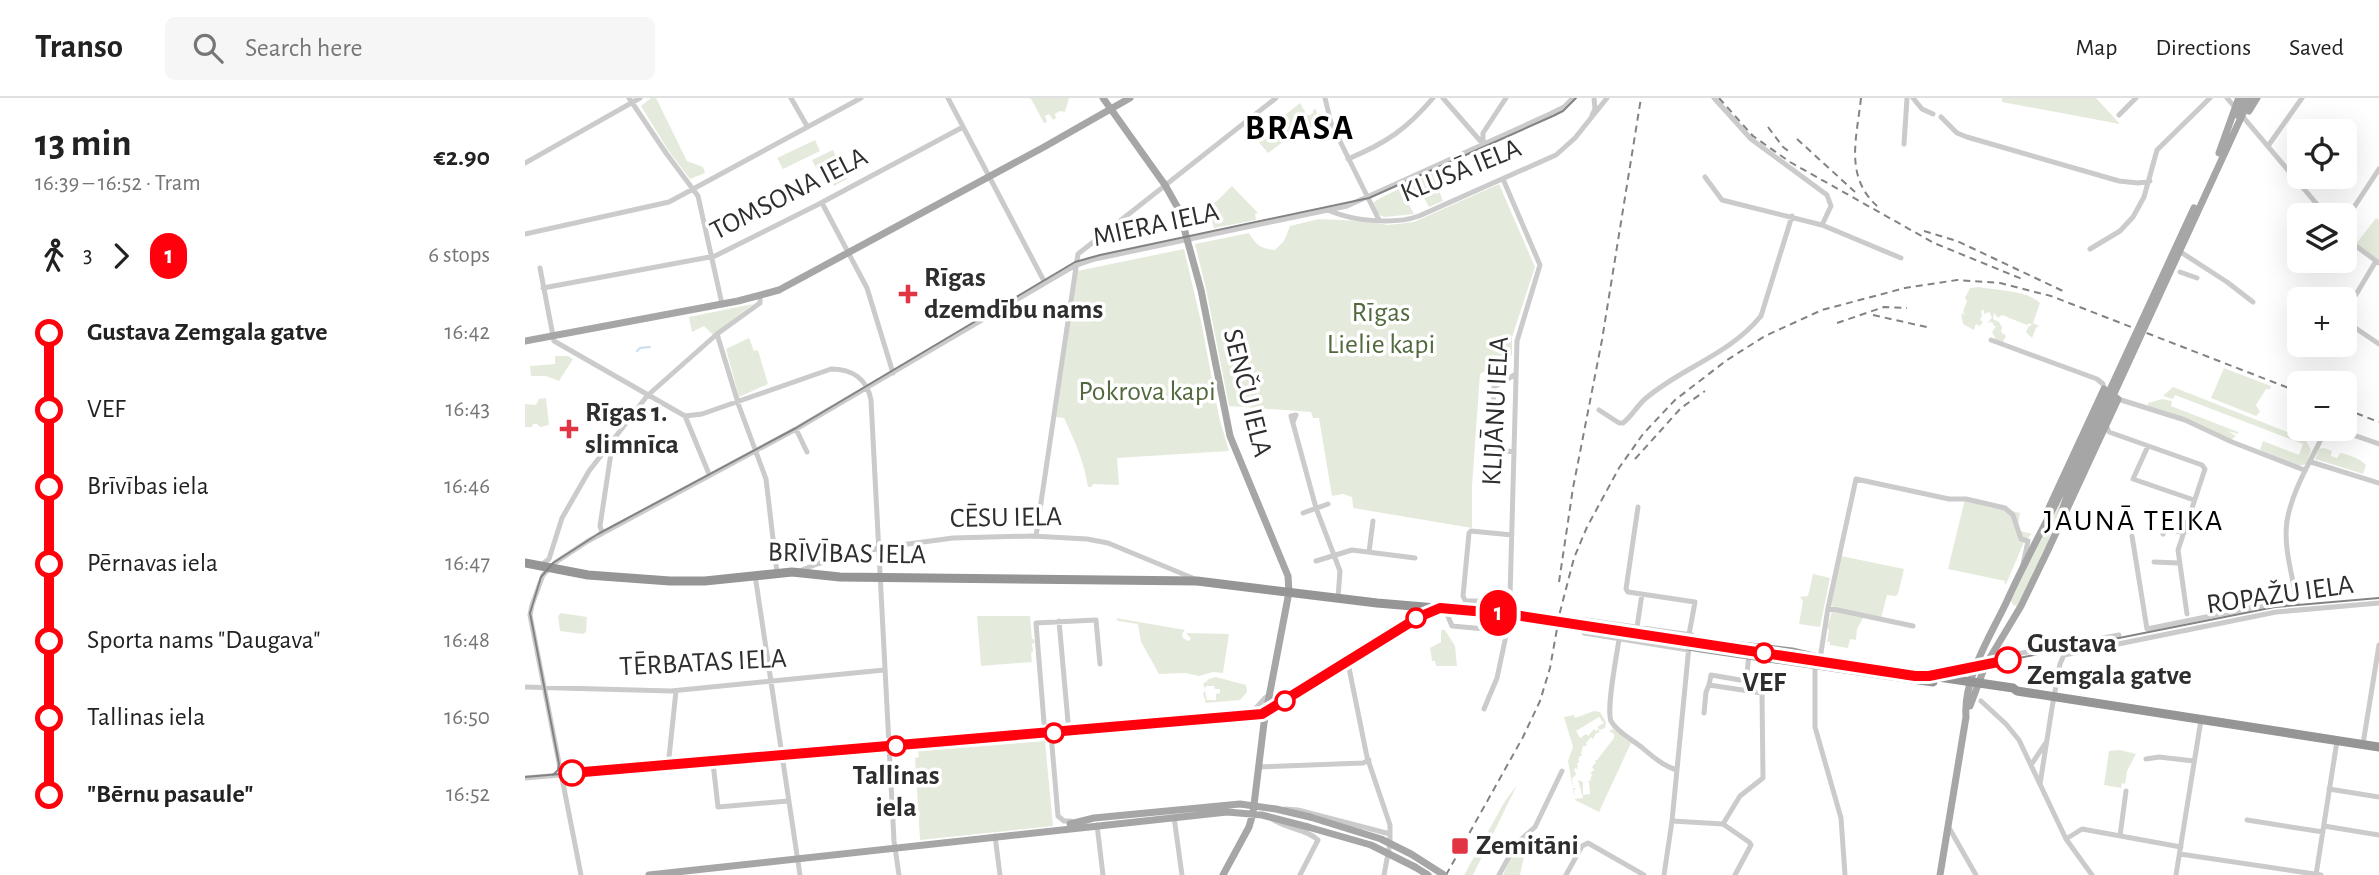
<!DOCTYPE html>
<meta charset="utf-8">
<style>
:root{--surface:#fff;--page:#f6f6f6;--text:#222;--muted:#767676;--line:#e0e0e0}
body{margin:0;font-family:"Alegreya Sans",sans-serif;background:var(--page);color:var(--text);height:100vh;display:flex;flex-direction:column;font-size:26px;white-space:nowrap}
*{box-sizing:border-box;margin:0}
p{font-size:23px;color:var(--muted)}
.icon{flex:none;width:38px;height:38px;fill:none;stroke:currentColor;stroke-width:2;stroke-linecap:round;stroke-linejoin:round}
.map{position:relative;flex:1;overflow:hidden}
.drawer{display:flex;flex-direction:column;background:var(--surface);width:525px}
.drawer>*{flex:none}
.badge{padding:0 14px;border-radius:23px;font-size:24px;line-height:46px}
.controls{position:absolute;left:1762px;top:21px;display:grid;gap:14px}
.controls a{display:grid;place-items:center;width:70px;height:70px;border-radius:10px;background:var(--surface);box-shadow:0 7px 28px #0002;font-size:35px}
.map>.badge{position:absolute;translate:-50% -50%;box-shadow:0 0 0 4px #fff}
.legs{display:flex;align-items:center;gap:10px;height:77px;padding:0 35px;font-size:23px}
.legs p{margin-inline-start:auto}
.summary{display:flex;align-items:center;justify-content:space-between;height:119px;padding:0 35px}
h1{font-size:38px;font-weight:700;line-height:52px}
ul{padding:0 35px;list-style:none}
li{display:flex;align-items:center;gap:24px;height:77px;font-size:26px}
li i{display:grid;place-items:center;width:10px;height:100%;margin:0 9px;background:currentColor}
li i::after{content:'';width:18px;height:18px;margin:-9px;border:5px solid;border-radius:50%;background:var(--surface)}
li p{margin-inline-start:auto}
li:first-child i{background:linear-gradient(#0000 50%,currentColor 0)}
li:last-child i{background:linear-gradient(currentColor 50%,#0000 0)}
header{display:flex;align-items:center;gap:42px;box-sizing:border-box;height:98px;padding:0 35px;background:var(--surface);border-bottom:2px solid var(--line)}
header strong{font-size:33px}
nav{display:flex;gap:38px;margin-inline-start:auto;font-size:24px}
.search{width:490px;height:63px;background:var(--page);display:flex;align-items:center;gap:18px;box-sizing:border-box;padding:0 24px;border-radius:10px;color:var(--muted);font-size:26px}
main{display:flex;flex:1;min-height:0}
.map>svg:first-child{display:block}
</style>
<header>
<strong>Transo</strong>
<div class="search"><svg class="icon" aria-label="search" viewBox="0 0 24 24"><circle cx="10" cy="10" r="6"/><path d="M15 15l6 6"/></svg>Search here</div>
<nav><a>Map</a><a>Directions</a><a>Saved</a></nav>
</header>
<main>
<section class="drawer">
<div class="summary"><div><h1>13 min</h1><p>16:39 – 16:52 · Tram</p></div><b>€2.90</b></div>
<div class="legs"><svg class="icon" aria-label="walk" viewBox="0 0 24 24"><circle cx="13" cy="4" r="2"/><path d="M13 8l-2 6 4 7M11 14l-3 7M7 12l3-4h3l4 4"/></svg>3<svg class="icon" aria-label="forward" viewBox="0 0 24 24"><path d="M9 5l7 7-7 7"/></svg><b class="badge" style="background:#ff000c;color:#fff">1</b><p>6 stops</p></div>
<ul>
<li><i style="color:#ff000c"></i><b>Gustava Zemgala gatve</b><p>16:42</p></li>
<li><i style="color:#ff000c"></i><span>VEF</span><p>16:43</p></li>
<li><i style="color:#ff000c"></i><span>Brīvības iela</span><p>16:46</p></li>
<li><i style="color:#ff000c"></i><span>Pērnavas iela</span><p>16:47</p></li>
<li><i style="color:#ff000c"></i><span>Sporta nams &quot;Daugava&quot;</span><p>16:48</p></li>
<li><i style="color:#ff000c"></i><span>Tallinas iela</span><p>16:50</p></li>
<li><i style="color:#ff000c"></i><b>&quot;Bērnu pasaule&quot;</b><p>16:52</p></li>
</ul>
</section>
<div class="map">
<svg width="1854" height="777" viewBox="0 0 1854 777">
<rect width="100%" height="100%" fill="#fff"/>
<path fill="#e5ebdc" d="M126,0H131L162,63L178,69L180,75L165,81L143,52L116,8Z
M503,0H544L540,14L535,13L530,16L531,20L528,22L524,16L520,18L522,24L519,25L506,1Z
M1477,0H1571L1595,26L1477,4Z
M775,5L782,17H785L788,15V12L791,11L794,26L769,36L743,55L726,35L737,26L747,37L752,33L745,23L749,26Z
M290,42L295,53L258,71L252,60Z
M308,52L322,81L309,88L302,74L295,77L287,62Z
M907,75L918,103L904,109L897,96L882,103L889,116L860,119L854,117L848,105L855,100Z
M974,86L1010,169L987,239V257L955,276L947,388V430L828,410L827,399L818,396L807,398L794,320H788L786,314L704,308L681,191L670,146L724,135C731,147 736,151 750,152L759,143L765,128L794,121L838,123L863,127L889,124Z
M707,88L733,115L730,116L731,122L689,130L686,119L679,111L693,102Z
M1851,120L1854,122V162L1831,146Z
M659,151L677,228L694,319L704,353L592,360L594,387L568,386L567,389H563C559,364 550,343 539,320L531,319L552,173Z
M1454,189C1475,193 1501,192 1515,205L1508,225L1514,228L1511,230L1507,240L1501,234L1504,228L1507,227L1505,225L1502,227L1477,217L1473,220L1469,215L1468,221L1474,224L1477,229L1476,234L1481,238L1478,244L1471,242L1467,234L1471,228H1469L1467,224L1463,225L1467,219L1464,214L1459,216V212L1456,213L1457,217L1455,222L1458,224L1455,228L1451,226L1449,232L1438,226L1436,215L1440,217L1438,214L1442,203L1440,200L1445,190Z
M228,206L188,237L179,228L167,234L164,219Z
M224,240L229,253L233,252L243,286L214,299L201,251Z
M30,258H43L48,261L34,283L21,278H6L5,268L30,266Z
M1699,270L1746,288L1745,291H1741L1731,307L1735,314L1731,318L1686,300Z
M1648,289L1780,341L1786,352L1781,366L1774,368L1735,352L1738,343L1774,357L1778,346L1650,297L1648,301L1638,298Z
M21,300L24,327L15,329L12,326H8L7,329H0V306L11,307L14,301Z
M1637,301L1647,303L1646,308L1713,334V336L1703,333L1711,338L1706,342L1623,308V305Z
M1799,350L1807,353L1806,358L1812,360L1815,355C1823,356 1836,361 1841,367L1838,376L1790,361L1794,351Z
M1538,400L1522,447L1492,508L1488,507L1486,503L1521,427Z
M1440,401L1495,415L1492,432L1507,436L1500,442L1481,486L1479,485L1480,483L1423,471Z
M1316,458L1379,471L1373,496L1371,498L1362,497L1356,520L1305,508Z
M1288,476L1305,480L1295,529L1274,526L1278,503L1275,499L1283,498Z
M1307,513L1338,520L1332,531L1331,542L1325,541L1323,550L1305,547V544H1302L1304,531L1302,530Z
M36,515L62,519L61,534L58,536L35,533L33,518Z
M452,518H505L507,541H509L510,545L507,546L508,554L506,555L507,564L456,568Z
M591,520L660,532L657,536L658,540L663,543L666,541L661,535L704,536L698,575L688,574L674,578L660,575L634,576L616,544L613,526L593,523Z
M916,532H920L930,548L932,568H911L910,563H907L905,550L916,544Z
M691,579L721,587L722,594L715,602L681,605L678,595L680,593L682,602H691V596L695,595V591H690L689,588H681L680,591L678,586L684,581Z
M1069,613L1075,614L1081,624L1080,630L1075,632L1072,629L1079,625L1074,619L1051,633L1055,640L1061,636L1063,638L1069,631L1071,633L1074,631V635H1071L1068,641L1066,639L1061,645L1062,648H1058L1056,656L1057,658H1055L1053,662L1055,664L1052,665L1053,671L1050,670L1049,673L1051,675L1050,678L1047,680L1048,690H1051L1049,692L1050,701L1058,700L1053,682L1058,684V697L1065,696L1064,684L1062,683H1065L1067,676L1065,675L1069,672L1067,669L1071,664L1070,662H1072L1089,640V636L1084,633L1088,631L1106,645L1074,714L1050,702L1043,663L1048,649L1039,619L1049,617L1050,620Z
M520,643L528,728L395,742L390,660L394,659L393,653Z
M1595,652L1611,656L1602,673L1600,686L1597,685L1596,690L1579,687L1584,653Z
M992,687L948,777H939L980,703Z
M1004,735L1013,741L1003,763L1006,752L1001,749L995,777H978L989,752Z"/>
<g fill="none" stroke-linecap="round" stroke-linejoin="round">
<path stroke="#c9deeb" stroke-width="2" d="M112,253L115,250L125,249"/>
<path stroke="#cbcbcb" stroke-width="5" d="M104,0L141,55L173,98L197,206
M266,0L282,28
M423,0L520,185
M800,0L806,25L854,122
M918,0L958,46
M1189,0L1226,41L1302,97L1306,108L1297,127
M1388,0L1397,11L1408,16
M1702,0L1801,117
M1067,17L1070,11L1069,0
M1594,17L1611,0
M1416,19L1432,35L1442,39L1594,83L1613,85L1625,83
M958,46V35L981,0
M1379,46L1382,0
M1743,48L1777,0
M823,61C861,45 882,31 908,0
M0,65L115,0
M1180,79L1197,102L1297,127L1376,160
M297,105L342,190L368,275
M805,113C829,123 869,127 894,118L1031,57L1050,40L1082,0
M1820,123L1854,71
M0,136L144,104L336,0
M1820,140L1854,165
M1565,151L1595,133L1608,119L1619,99L1632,52L1685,0
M1651,151L1702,184L1728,204
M15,170L29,243L160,318L177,316L306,271C327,271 342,281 346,302L369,743L374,777
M1655,174L1672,180
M18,190L190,158L292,107L438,29
M1820,215L1851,163
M1820,223L1854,246
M192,236L214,308L241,381L252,475
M1466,242L1572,281L1578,286L1579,291
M1798,250L1800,247
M1593,301L1660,322L1707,344L1779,372
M1074,312L1094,325H1098C1107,318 1112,308 1120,301C1157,269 1203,258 1236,218L1267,118
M160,318L184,376
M768,324L771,317L766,318L791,410L815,473L813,500
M1581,327L1584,334L1677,367L1680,371L1653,452L1662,516
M271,331L282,354
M1811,331L1854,346
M1623,348L1608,381L1669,402
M989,354L969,351L967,344L969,289L991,276
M1786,364L1854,385
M1113,409L1101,491L1103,494L1170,504L1163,542
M778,415L803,406
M77,434L75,428L88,342
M1638,436L1642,430L1659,435
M511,438L553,156L751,0
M1607,438L1622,531L1730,509L1772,504
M844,454L848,423
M791,463L827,452L890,460
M1629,464L1654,465
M15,468L24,461L37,420L64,373L122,298L192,236L235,205V198
M272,474L292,466L353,450L428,440L507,438L562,441L583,445L670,481
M230,477L275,777
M941,504L938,498L944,435L946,433L987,437
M1772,505C1768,479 1758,449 1762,423C1767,392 1787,361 1800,333L1803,331
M1303,510L1388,528
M920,511L927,528L982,533L972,580L959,611
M933,511L943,503H979L985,499L992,243L1015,167L978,81
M534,523L544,635
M1061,524V522L1167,537
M1112,529L1117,496
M1060,533L1059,535L1164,552
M1094,541C1092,557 1081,610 1086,623C1092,634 1106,641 1115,648C1127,658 1138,668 1152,672
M1295,561L1303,510L1331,381L1424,401H1441L1480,410L1488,417L1496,441L1503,443L1498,466
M1464,561L1594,537
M823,565L842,659L865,727V745L859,777
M1290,567V629L1316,720L1320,777
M1184,587L1186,577L1215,582
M0,589L146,593L359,572
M1220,592L1224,557
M1456,603L1481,626L1494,642L1541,741L1567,777
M1179,615L1181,594L1184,587L1237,595L1238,680L1215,698L1198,726
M724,618L740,600L745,597
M526,636L533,718L539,723H546
M520,637L511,525L571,522L575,566
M1838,646L1854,547
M1621,661L1634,659L1669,663
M188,665L193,709L263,703
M1506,667L1520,646
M143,669L151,593
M734,669L838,665L844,662
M0,680L739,617L913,511
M1515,686L1527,610L1535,566L1539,557L1751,514L1854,505
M1804,691L1854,699
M760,711L773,712L865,736
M649,719L657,777
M747,721C761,731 782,731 793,742L775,777
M1722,722L1798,734
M1147,723L1198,726L1224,744L1226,747L1210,777
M572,727L578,777
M1423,728L1451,777
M1799,728L1854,737
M470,738L475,777
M1595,738L1601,693
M1541,741L1557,731L1656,749
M1655,756L1796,777
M56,777L5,517L7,507L18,477L31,464L63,443L271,331L549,168L570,161L822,108L1025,16L1039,9L1048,0
M974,777L991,746L1010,729L1037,673
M1041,777L1057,748L1063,745L1119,777
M1139,777L1147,723L1164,548
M1651,777L1676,622
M1791,777L1812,643"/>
<path stroke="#a6a6a6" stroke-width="7" d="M578,0L640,87L654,112L676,192L705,338L763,478L764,494L739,625L728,715L724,729L698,777
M1724,13L1732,0
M0,243L213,203L254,192L519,49L605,0
M1522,414L1579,291L1593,301L1523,452
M1535,419L1542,398L1564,350
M1398,575L1452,565
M1445,608L1460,568L1496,508L1524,450
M545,726L569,720L715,706L751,711L785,719
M890,769L903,777
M124,777L702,714L737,717L783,729
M1415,777L1441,619C1438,580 1466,537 1482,503C1506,450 1535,400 1559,348"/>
<path stroke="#959595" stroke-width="9" d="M0,465L63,477L145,483H180L267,474L315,479L672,483L852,505L983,516L1023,523
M1063,529L1159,544L1164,548L1176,550L1408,584
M1159,544L1165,542L1267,554L1305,563L1488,590L1492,593L1854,649"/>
<path stroke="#838383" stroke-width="2" d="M28,677L33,672L34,666L5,515L16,479L28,465L73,436L271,330L550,164L575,157L844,100L1028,18L1038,13L1051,0
M0,679L737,616L894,519L915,510L983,516L1398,579L1750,509L1854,500"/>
<path stroke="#838383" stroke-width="2" stroke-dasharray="7 5" stroke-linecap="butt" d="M1194,0L1228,38L1265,64L1409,145L1497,181
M1336,0C1332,39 1319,78 1352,108
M1243,29L1258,49L1266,55
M1272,41L1330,94
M1399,133L1432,143L1540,194
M1348,217L1406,230
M1312,225L1359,209L1382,210
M1820,311L1854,324
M1110,361L1156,310L1180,293
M1034,484L1048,390L1077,242L1116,0
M921,777L998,639L1015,603L1025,570L1035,514L1049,460L1062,429L1094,370L1118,336L1150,302L1202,262L1240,238L1297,212L1380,190L1432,182L1475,185L1526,198L1774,294"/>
<path stroke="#a6a6a6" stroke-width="7" d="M1712,17L1720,0
M1694,55L1713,2
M1559,348L1669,110
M1564,350L1725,0
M785,719L856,741L886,756L919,777
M783,729L846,747L890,769"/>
<path stroke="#959595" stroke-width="9" d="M1023,523L1063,529"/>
</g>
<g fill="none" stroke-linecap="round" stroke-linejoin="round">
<g stroke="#fff" stroke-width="16">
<path id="line-1" d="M47,675L737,616L894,519L915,510L983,516L1390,578H1404L1483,562"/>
</g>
<use href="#line-1" stroke="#ff000c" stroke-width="10"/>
</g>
<g fill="#e13544" stroke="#fff" stroke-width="2.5">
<path d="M379.5 185.5h7v7h7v7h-7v7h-7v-7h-7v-7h7z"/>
<path d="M40.5 320.5h7v7h7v7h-7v7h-7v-7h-7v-7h7z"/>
<rect x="926" y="739" width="18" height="18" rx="3.5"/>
</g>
<g fill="#fff" stroke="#ff000c" stroke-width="3.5">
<circle cx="891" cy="520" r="9"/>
<circle cx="1239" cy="555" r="9"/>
<circle cx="1483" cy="562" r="12"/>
<circle cx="760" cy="603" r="9"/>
<circle cx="529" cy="635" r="9"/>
<circle cx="371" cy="648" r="9"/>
<circle cx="47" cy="675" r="12"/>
</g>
<g text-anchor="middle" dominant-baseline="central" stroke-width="7" stroke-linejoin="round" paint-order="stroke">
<g font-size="28" fill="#2e2e2e" stroke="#fff">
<text transform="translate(936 73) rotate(-22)">KLUSĀ IELA</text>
<text transform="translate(264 96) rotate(-27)">TOMSONA IELA</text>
<text transform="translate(631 127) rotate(-12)">MIERA IELA</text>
<text transform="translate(722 295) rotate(76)">SENČU IELA</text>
<text transform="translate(971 313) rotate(-87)">KLIJĀNU IELA</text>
<text transform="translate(481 420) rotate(-1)">CĒSU IELA</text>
<text transform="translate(322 456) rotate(1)">BRĪVĪBAS IELA</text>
<text transform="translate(1755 497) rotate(-8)">ROPAŽU IELA</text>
<text transform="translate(178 565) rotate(-3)">TĒRBATAS IELA</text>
</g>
<g font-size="28" font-weight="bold" fill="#2e2e2e" stroke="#fff" text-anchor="start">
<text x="399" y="180">Rīgas<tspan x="399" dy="32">dzemdību nams</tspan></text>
<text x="60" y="315">Rīgas 1.<tspan x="60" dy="32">slimnīca</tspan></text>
<text x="951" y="748">Zemitāni</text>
</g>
<g font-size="28" fill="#52693d" stroke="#fff">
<text x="856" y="215">Rīgas<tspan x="856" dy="32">Lielie kapi</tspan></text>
<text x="622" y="294">Pokrova kapi</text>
</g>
<g font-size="28" font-weight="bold" fill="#2e2e2e" stroke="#fff">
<text x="1502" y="546" text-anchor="start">Gustava<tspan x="1502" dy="32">Zemgala gatve</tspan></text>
<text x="1239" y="585">VEF</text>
<text x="371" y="678">Tallinas<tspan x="371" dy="32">iela</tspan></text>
</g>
<g font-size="30" letter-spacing="2" fill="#000" stroke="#fff">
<text x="1609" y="423">JAUNĀ TEIKA</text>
</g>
<g font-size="35" font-weight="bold" letter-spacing="2" fill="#000" stroke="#fff">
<text x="775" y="30">BRASA</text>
</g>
</g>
</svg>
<div class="controls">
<a><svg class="icon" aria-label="locate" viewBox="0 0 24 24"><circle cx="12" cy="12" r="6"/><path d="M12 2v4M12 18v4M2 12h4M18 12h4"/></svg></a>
<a><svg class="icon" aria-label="layers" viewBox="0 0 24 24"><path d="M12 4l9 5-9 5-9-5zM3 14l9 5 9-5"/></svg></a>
<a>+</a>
<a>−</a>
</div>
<b class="badge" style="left:973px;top:515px;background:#ff000c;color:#fff">1</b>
</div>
</main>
